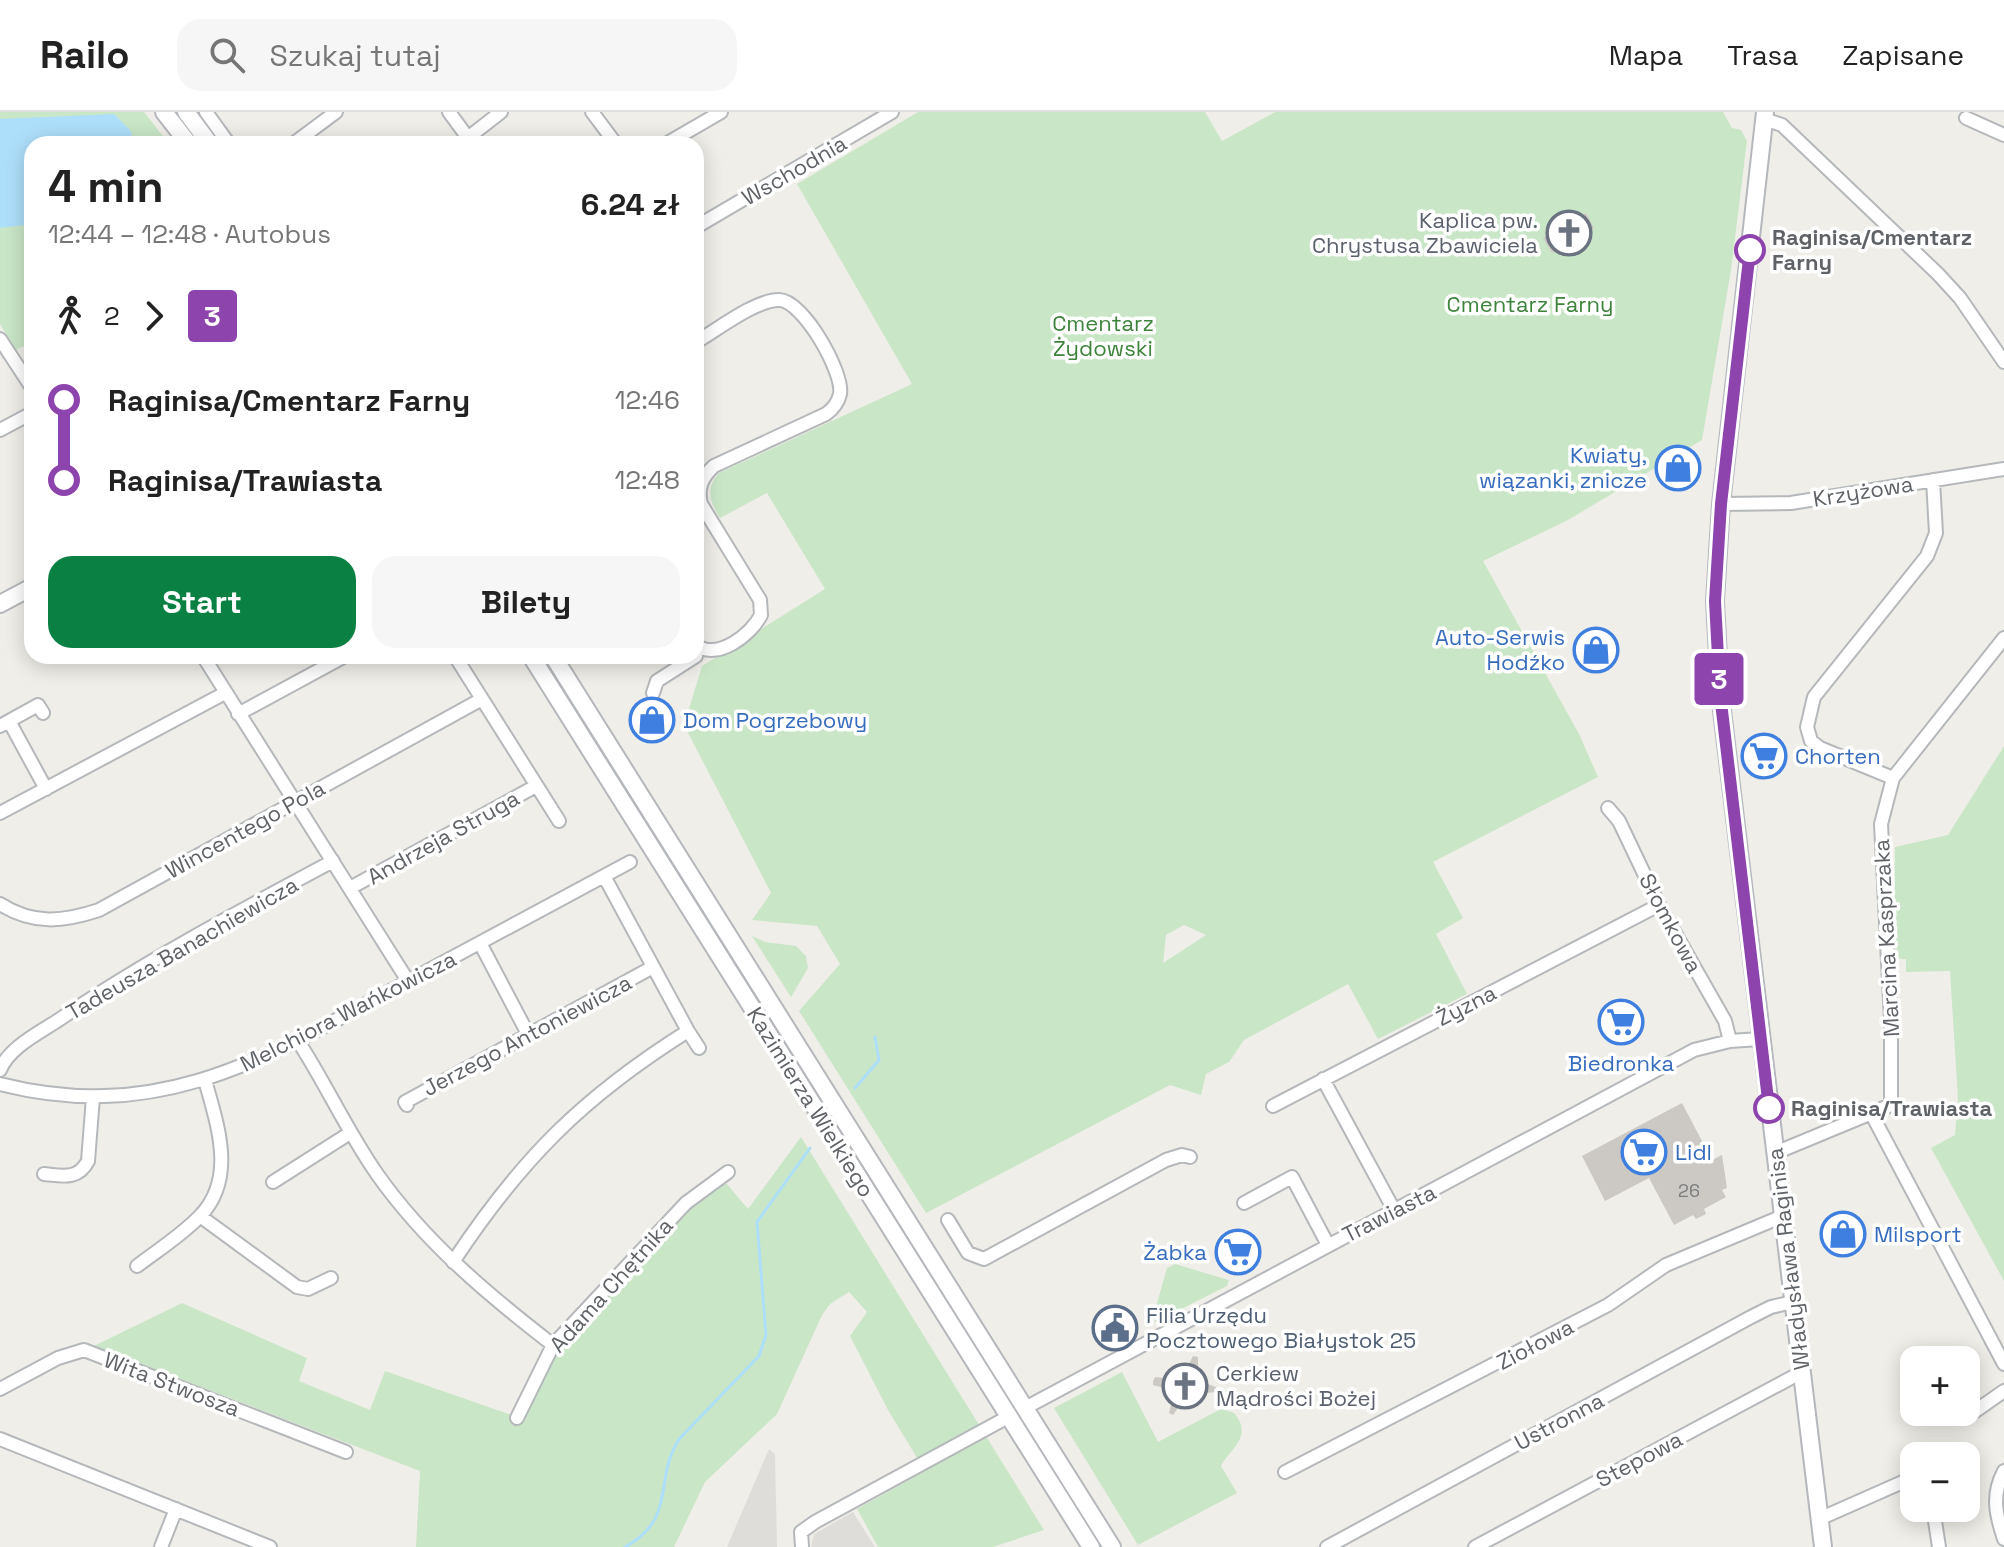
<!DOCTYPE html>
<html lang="pl">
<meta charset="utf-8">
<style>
:root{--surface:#fff;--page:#f6f6f6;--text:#222;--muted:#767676;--line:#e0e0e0;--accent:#0b8043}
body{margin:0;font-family:"Space Grotesk",sans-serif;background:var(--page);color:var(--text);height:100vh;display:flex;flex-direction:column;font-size:30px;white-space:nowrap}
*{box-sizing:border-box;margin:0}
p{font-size:26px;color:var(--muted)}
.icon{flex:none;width:44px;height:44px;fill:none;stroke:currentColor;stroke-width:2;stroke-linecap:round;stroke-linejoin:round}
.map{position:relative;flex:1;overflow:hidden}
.details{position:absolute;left:24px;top:24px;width:680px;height:528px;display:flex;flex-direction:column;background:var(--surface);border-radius:24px;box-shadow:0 4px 20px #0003}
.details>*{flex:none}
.badge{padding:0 16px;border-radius:6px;font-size:28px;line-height:52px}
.tools{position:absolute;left:1900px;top:1234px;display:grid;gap:16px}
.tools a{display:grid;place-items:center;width:80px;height:80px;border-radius:16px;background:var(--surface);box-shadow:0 4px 20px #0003;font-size:40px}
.map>.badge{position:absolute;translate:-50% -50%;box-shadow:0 0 0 4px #fff}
.legs{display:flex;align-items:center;gap:12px;height:88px;padding:0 24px;font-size:26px}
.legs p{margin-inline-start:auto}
.headline{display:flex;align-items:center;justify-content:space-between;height:136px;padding:0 24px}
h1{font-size:44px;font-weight:800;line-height:60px}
.action{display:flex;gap:16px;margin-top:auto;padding:16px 24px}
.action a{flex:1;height:92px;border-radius:24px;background:var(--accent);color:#fff;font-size:32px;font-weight:800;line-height:92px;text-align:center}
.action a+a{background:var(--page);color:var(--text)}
ul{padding:0 24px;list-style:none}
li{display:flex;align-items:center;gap:28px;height:80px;font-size:30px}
li i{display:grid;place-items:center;width:12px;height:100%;margin:0 10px;background:currentColor}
li i::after{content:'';width:20px;height:20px;margin:-10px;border:6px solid;border-radius:50%;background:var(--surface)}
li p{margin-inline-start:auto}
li:first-child i{background:linear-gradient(#0000 50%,currentColor 0)}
li:last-child i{background:linear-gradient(currentColor 50%,#0000 0)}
header{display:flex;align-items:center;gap:48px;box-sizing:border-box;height:112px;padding:0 40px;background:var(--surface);border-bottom:2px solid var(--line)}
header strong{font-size:38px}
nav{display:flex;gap:44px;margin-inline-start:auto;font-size:28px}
.search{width:560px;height:72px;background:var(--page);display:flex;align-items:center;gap:20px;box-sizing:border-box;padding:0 28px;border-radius:24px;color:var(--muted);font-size:30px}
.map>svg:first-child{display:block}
</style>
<header>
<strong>Railo</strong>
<div class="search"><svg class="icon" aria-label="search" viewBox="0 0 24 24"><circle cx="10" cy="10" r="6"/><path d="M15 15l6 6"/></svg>Szukaj tutaj</div>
<nav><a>Mapa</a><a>Trasa</a><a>Zapisane</a></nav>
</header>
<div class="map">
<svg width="2004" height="1435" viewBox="0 0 2004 1435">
<rect width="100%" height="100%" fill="#f0eee8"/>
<path fill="#dfddda" d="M769,1337L775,1342L777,1435H727Z
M853,1400L875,1435H811L814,1422Z"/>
<path fill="#c9e6c7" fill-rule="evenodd" d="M0,0H144L169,32H32V230L16,238L0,212Z
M918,0H1205L1222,29L1275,0H1723L1732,16L1741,18L1747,29L1731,158L1702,328L1568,408L1483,449L1579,622L1598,665L1433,750L1463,806L1436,822L1467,882L1378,927L1348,872L1244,928L1229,950L1206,962L1201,983L1170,973L926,1101L799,899L840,852L817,814L752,808L771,781L684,613L702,554L825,477L767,381L720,406C710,390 705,376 719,361L912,272L797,72ZM1184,813L1206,823L1163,851L1166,823Z
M2004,634V1169L1931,1036L1955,1023L1958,987L1950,859L1906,860V847H1900L1894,841L1895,735L1948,723Z
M752,824L765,830L796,834L806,844L808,856L791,885Z
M801,1025L1044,1418L993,1435H878L857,1397L925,1359L888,1298L850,1224L867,1200L849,1180L830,1192L822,1203L777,1302L705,1370L674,1435H416L420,1359L94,1234L182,1191L307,1246L299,1269L370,1298L385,1259L517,1305L553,1233L686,1091L721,1065L748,1097Z
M1175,1152L1229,1168L1227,1174L1155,1210L1153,1205L1167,1156Z
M1122,1260L1158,1330L1221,1297L1234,1301C1254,1324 1230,1337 1221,1354L1237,1381L1138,1433L1054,1296Z"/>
<path fill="#aedffa" d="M114,2L131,19L133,32H32V112L0,116V7Z"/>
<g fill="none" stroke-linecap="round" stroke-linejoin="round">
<path stroke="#aedffa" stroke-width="3" d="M855,976L879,948L875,925
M625,1435C679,1405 652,1367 680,1326L759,1244L766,1223L757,1110L810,1036"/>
</g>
<path fill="#ccc9c4" d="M1586,101L1594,116L1552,141L1543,126Z
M1686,343L1694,355L1669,370L1662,357Z
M1610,519L1617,535L1608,540L1605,548L1589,555L1579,534Z
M648,596L651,601L659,597L669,612L648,627L635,604Z
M1682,991L1712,1048L1722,1043L1727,1076L1722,1078L1726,1085L1704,1097L1706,1102L1696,1107L1693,1103L1674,1113L1649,1066L1605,1089L1582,1044Z
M1193,1244L1198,1245V1254L1208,1272L1216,1275V1280L1206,1281L1178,1296L1173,1303L1169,1301L1171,1293L1161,1275L1153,1273V1269L1155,1265L1163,1266L1189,1252Z"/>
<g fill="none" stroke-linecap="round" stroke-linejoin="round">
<g stroke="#b5b8bb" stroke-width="16">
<path id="street" d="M206,0L229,32
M449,0L471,30
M592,0L616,32
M1966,6L2004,23
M1764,7L1782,13L1938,162L1960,186L2004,250
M293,32L336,0
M460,32L501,0
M666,32L721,0
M696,115L892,0
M0,227L32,276
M696,230C717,218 755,188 779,188C803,188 844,261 840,282C838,291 833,297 826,302L714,354C702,365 697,376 701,392L760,488L761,503C751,523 717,549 696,533
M0,318L32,301
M1721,392L1791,391L2004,357
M203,544L408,869
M455,544L559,709
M653,581L657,569L696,544
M238,602L345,544
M9,609L46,677
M0,614L38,593L43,601
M1893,666L1820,636L1811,629L1807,615L1814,585L1927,444L1936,421L1933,368
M1608,696L1619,709L1659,793L1725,909L1730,929
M0,701L225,581
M350,776L536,674
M0,792C33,813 63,810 99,798L482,587
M480,831L528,922
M688,919L699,936
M298,929C326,972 347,1019 377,1062C425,1130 487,1182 553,1233
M0,958C9,935 41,920 60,907C147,848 240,799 333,749
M1323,967L1394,1098
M0,972C162,1013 269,944 405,871C480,830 555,790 630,750
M407,993L405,990L653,855
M1273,994L1659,793
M1871,1001L2004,1252
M1775,1041L1891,993V909L1881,712L1893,666L2004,526
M44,1062C63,1064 78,1068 88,1049L93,985
M273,1070L350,1021
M1244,1091L1292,1065L1328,1133
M200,1104L297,1175L308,1177L331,1166
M948,1108L968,1141L984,1147L1166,1048L1182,1043L1190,1045
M453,1150C521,1047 583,985 688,919L604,764
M137,1154C158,1138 182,1123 200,1104C237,1066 217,1012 205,968
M0,1277L58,1246L84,1238L346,1340
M1025,1296L1694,938L1730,929L1760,927
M1974,1300L2004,1279
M517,1306L553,1233L686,1091L728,1060
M0,1327L270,1435
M2004,1359C1991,1383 1996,1403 2004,1427
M1285,1360L1608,1193L1666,1153L1783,1104
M1933,1396L1939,1435
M1819,1407L1914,1365
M161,1435L176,1397
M802,1435L801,1420L815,1410L1008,1305
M1327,1435L1751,1205L1771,1195L1793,1190
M1475,1435L1802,1260"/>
</g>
<g stroke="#b4b7bb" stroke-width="20">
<path id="secondary" d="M164,0L189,32
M186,0L210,32
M1765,0L1721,392L1715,489L1720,582L1823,1435
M0,492L32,475
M531,544L1091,1435
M553,544L1112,1435"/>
</g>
<use href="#street" stroke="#fff" stroke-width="12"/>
<use href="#secondary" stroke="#fff" stroke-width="16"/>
</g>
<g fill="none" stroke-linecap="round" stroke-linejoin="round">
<g stroke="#fff" stroke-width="18">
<path id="line-1" d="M1750,138L1721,392L1715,489L1720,582L1769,996"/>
</g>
<use href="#line-1" stroke="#8e44ad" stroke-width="12"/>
</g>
<defs>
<g id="church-ring" transform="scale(2.3)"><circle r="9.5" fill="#fff" stroke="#6b7280" stroke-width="1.5"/><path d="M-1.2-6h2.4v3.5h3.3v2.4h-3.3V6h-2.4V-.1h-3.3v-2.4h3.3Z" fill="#6b7280"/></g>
<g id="shop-ring" transform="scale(2.3)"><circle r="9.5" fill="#fff" stroke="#3f7fe0" stroke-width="1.5"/><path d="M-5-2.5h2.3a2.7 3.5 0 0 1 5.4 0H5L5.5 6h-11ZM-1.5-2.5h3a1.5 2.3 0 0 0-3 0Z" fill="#3f7fe0"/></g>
<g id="supermarket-ring" transform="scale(2.3)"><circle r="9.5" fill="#fff" stroke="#3f7fe0" stroke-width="1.5"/><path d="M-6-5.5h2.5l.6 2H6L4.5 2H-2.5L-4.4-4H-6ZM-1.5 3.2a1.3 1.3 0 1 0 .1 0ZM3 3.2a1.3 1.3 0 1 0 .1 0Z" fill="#3f7fe0"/></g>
<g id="civic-ring" transform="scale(2.3)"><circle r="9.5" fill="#fff" stroke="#5c6f8a" stroke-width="1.5"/><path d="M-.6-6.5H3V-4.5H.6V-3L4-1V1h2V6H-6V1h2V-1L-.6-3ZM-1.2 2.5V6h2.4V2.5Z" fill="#5c6f8a"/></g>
</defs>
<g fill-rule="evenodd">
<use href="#church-ring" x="1569" y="121"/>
<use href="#shop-ring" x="1678" y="356"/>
<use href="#shop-ring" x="1596" y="538"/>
<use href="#shop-ring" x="652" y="608"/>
<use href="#supermarket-ring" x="1764" y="644"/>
<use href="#supermarket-ring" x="1621" y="910"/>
<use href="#supermarket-ring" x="1644" y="1040"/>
<use href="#shop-ring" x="1843" y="1122"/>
<use href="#supermarket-ring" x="1238" y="1140"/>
<use href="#civic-ring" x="1115" y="1216"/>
<use href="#church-ring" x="1185" y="1274"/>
</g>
<g fill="#fff" stroke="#8e44ad" stroke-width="4">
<circle cx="1750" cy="138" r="14"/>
<circle cx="1769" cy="996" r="14"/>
</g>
<g text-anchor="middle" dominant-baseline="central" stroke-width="7" stroke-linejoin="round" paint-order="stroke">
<g font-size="18" fill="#7a7c7e">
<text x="1689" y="1078">26</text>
</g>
<g font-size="22" fill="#5f6367" stroke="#fff">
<text transform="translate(794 58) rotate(-30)">Wschodnia</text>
<text transform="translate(1863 379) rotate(-9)">Krzyżowa</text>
<text transform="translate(245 717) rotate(-29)">Wincentego Pola</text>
<text transform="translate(443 725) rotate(-29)">Andrzeja Struga</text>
<text transform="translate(1671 811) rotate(62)">Słomkowa</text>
<text transform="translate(1886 826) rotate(-93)">Marcina Kasprzaka</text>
<text transform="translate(182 836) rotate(-30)">Tadeusza Banachiewicza</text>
<text transform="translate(1466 893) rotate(-27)">Żyzna</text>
<text transform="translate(348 899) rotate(-27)">Melchiora Wańkowicza</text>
<text transform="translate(527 923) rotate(-28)">Jerzego Antoniewicza</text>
<text transform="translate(811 990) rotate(58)">Kazimierza Wielkiego</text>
<text transform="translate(1389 1101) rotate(-27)">Trawiasta</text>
<text transform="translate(1788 1147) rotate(-97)">Władysława Raginisa</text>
<text transform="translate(611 1173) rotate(-48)">Adama Chętnika</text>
<text transform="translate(1535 1232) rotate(-28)">Ziołowa</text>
<text transform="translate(172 1272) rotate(21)">Wita Stwosza</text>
<text transform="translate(1559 1309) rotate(-28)">Ustronna</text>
<text transform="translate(1639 1347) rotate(-28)">Stepowa</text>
</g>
<g font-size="22" fill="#5b616d" stroke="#fff" text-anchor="end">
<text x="1538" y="108">Kaplica pw.<tspan x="1538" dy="25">Chrystusa Zbawiciela</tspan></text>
<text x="1216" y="1261" text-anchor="start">Cerkiew<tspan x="1216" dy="25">Mądrości Bożej</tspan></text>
</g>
<g font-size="22" font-weight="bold" fill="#5f6367" stroke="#fff" text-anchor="start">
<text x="1772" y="125">Raginisa/Cmentarz<tspan x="1772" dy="25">Farny</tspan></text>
<text x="1791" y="996">Raginisa/Trawiasta</text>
</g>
<g font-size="22" fill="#3d833b" stroke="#fff">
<text x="1530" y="192">Cmentarz Farny</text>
<text x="1103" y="211">Cmentarz<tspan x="1103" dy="25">Żydowski</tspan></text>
</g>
<g font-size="22" fill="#366cbe" stroke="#fff" text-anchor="start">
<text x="1647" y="343" text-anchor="end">Kwiaty,<tspan x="1647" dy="25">wiązanki, znicze</tspan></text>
<text x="1565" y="525" text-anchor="end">Auto-Serwis<tspan x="1565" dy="25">Hodźko</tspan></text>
<text x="683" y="608">Dom Pogrzebowy</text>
<text x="1795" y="644">Chorten</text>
<text x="1621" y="951" text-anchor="middle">Biedronka</text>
<text x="1675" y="1040">Lidl</text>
<text x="1874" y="1122">Milsport</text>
<text x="1207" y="1140" text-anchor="end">Żabka</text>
</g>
<g font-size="22" fill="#4e5e75" stroke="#fff" text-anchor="start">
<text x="1146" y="1203">Filia Urzędu<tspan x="1146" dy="25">Pocztowego Białystok 25</tspan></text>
</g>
</g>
</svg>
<div class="tools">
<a>+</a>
<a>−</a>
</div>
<b class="badge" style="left:1719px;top:567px;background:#8e44ad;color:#fff">3</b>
<section class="details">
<div class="headline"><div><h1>4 min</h1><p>12:44 – 12:48 · Autobus</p></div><b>6.24 zł</b></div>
<div class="legs"><svg class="icon" aria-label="walk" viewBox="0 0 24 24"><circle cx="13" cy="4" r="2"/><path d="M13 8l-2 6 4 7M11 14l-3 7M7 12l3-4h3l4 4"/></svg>2<svg class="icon" aria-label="forward" viewBox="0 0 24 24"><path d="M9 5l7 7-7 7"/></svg><b class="badge" style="background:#8e44ad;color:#fff">3</b></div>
<ul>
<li><i style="color:#8e44ad"></i><b>Raginisa/Cmentarz Farny</b><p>12:46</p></li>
<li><i style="color:#8e44ad"></i><b>Raginisa/Trawiasta</b><p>12:48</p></li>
</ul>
<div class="action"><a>Start</a><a>Bilety</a></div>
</section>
</div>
